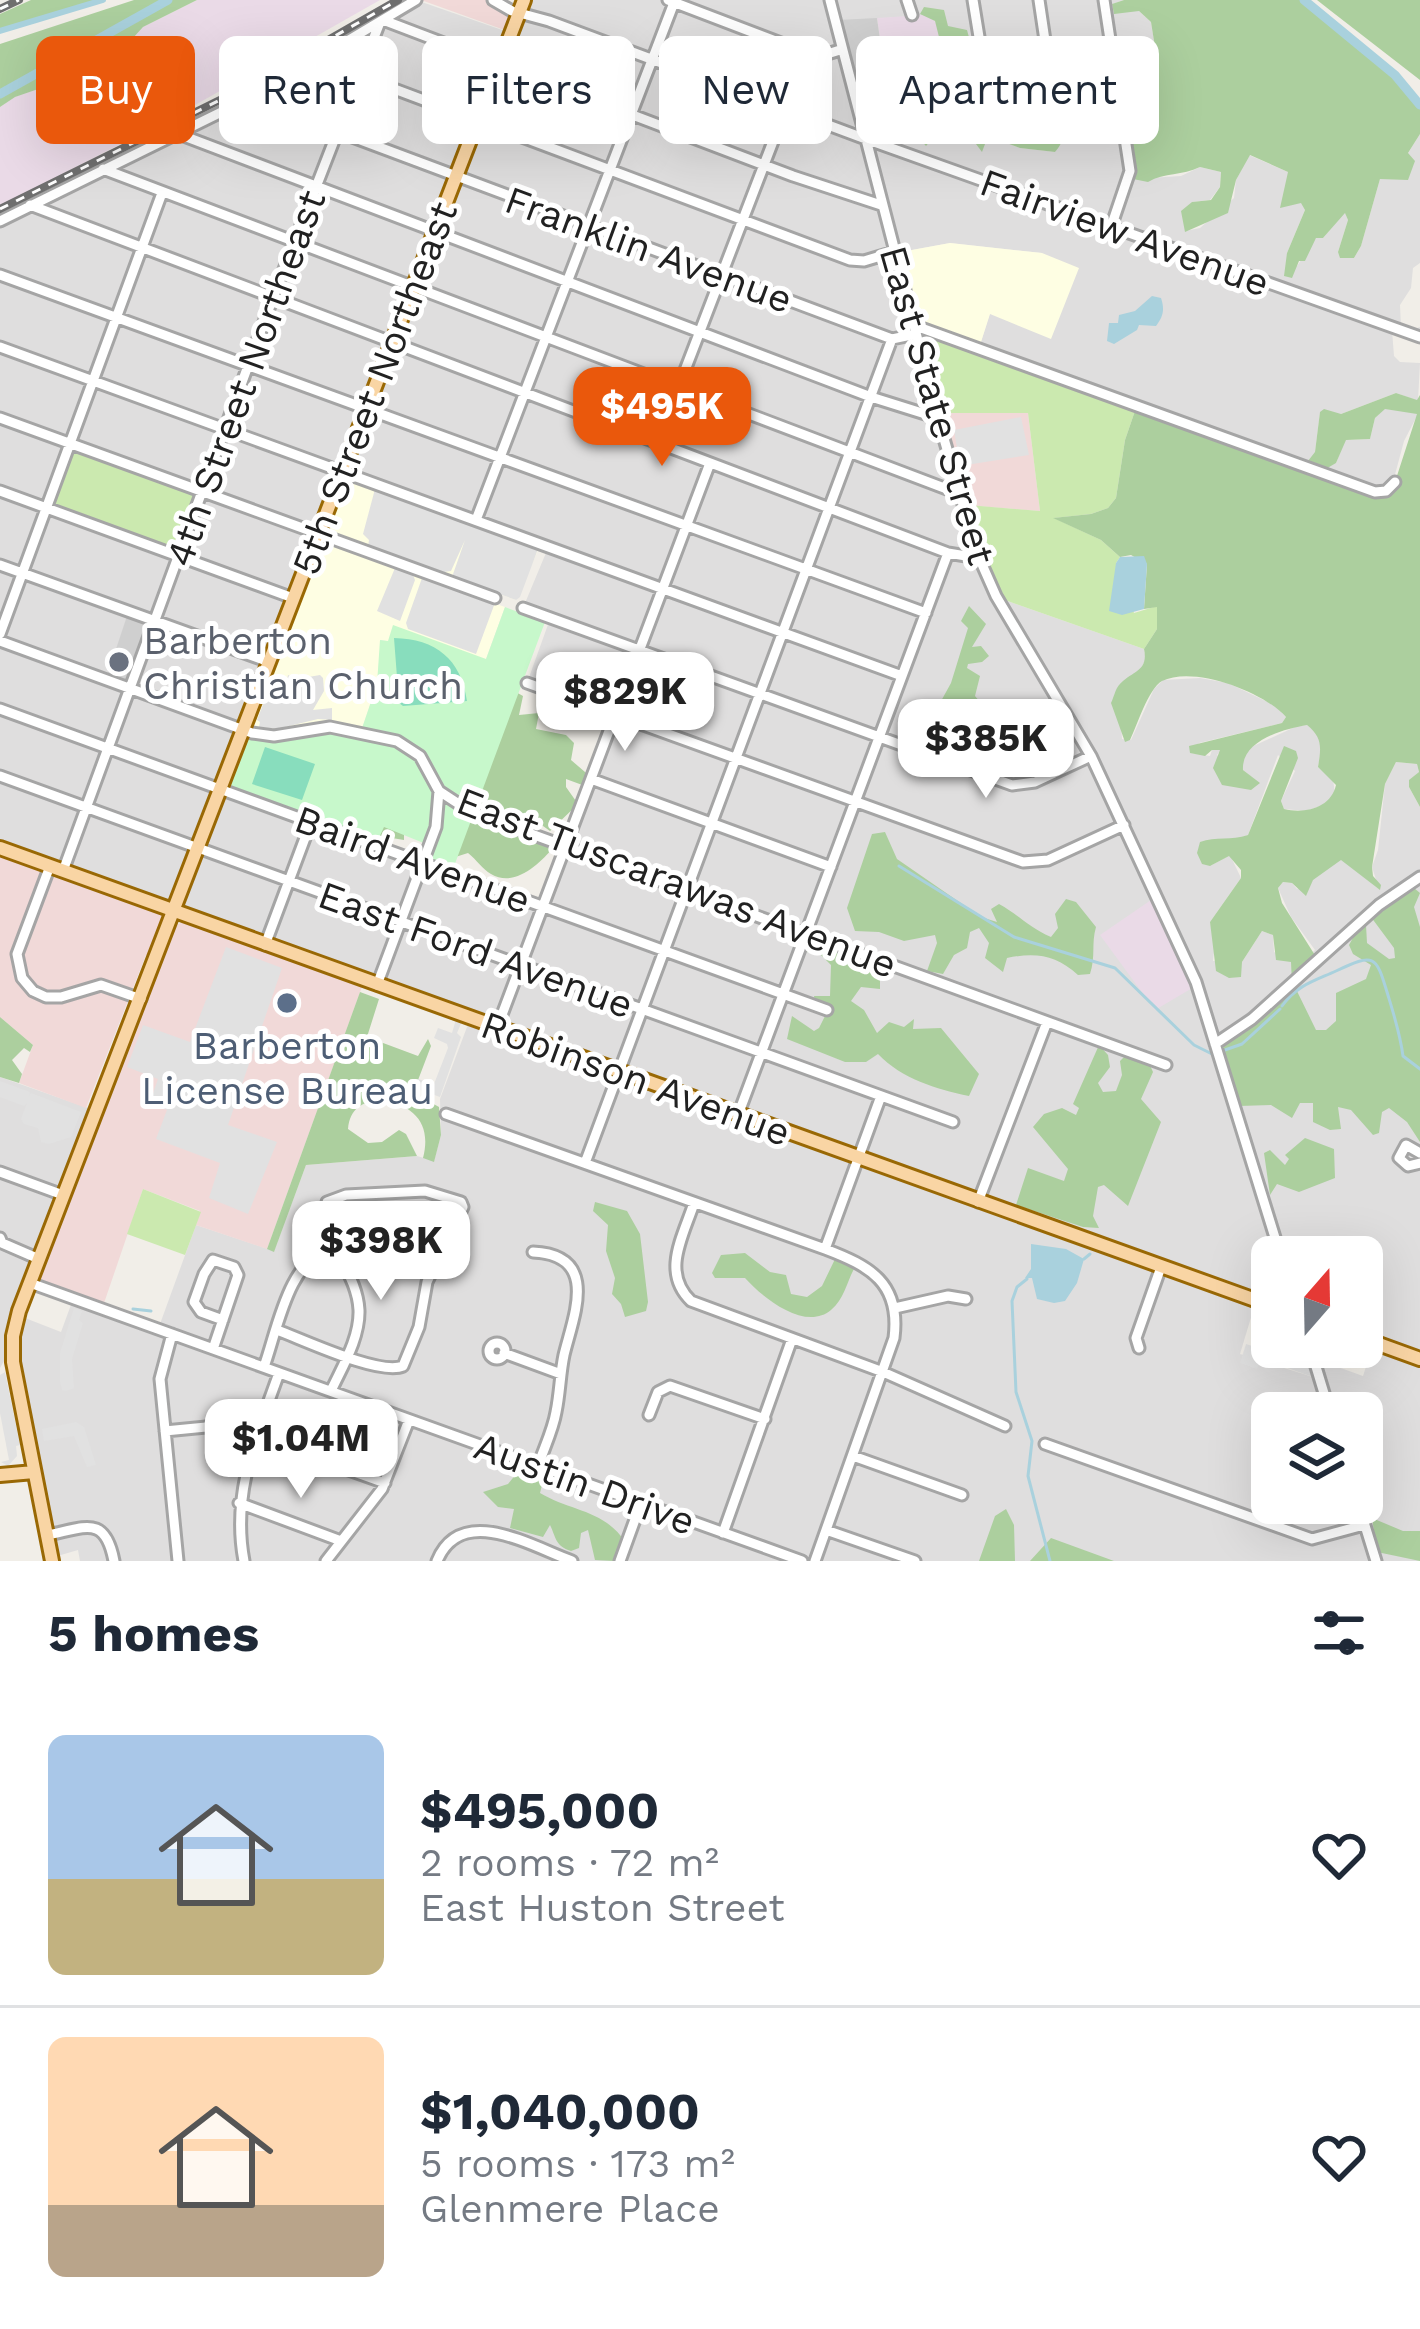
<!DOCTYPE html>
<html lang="en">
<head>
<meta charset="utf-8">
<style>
  :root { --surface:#fff; --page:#f2f2f3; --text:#1f2937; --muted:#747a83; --line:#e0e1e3; --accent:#ea580c }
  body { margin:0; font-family:"Work Sans",sans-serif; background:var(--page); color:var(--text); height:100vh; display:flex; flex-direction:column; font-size:45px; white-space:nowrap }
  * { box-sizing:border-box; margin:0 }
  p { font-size:39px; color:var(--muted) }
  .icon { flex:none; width:66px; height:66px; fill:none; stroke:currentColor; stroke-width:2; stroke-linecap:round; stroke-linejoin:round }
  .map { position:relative; height:1561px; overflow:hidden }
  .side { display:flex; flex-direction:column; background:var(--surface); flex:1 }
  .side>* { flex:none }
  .guide { position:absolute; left:36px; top:36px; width:1350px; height:108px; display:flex; gap:24px }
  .needle { width:78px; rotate:20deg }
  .fabs { position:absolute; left:1251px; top:1236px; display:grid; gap:24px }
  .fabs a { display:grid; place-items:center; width:132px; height:132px; border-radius:18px; background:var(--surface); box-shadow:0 12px 48px #0002; font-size:60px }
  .price { position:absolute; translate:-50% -102px; padding:0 27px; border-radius:24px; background:#fff; color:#222; font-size:39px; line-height:78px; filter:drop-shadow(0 3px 6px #0008) }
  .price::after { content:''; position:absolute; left:50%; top:72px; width:36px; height:27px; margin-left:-18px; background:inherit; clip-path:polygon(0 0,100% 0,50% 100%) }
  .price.current { background:var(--accent); color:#fff }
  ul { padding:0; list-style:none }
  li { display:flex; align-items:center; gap:36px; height:300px; padding:0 48px }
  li+li { border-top:3px solid var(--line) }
  li span { display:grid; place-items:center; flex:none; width:336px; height:240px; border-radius:18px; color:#555 }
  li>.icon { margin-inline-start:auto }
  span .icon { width:144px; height:144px; fill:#fffc; stroke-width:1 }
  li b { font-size:51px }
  h2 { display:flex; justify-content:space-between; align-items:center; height:144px; padding:0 48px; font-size:51px }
  .pill { padding:0 42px; border-radius:18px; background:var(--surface); box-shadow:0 12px 48px #0002; font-size:42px; line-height:108px }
  .pill.current { background:var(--accent); color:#fff }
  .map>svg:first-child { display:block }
  .residential { fill:#dfdede; fill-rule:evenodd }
  .commercial { fill:#f1d9d8 }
  .industrial { fill:#eadae7 }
  .education { fill:#fefee3 }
  .religious { fill:#cfcfcf }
  .grass { fill:#cbe9af }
  .forest { fill:#accf9e }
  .park { fill:#c7f8cb }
  .pitch { fill:#88ddbd }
  .parking { fill:#e1e1e1 }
  .water { fill:#a9d1dd }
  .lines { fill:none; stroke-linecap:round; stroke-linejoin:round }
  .stream { stroke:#a9d1dd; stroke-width:3 }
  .canal { stroke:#a9d1dd; stroke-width:6 }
  .river { stroke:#a9d1dd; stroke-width:9 }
  .minor-casing { stroke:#a5a5a5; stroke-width:15 }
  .major-casing { stroke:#996804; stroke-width:18 }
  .minor { stroke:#fff; stroke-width:9 }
  .major { stroke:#f9d5a4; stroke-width:12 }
  .rail-casing { stroke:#6f6f6f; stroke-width:8 }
  .rail { stroke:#fff; stroke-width:3; stroke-dasharray:9; stroke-linecap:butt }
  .worship-dot { fill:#6b7280; stroke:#fff; stroke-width:4.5 }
  .service-dot { fill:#5c6f8a; stroke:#fff; stroke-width:4.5 }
  .labels { text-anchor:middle; stroke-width:10; stroke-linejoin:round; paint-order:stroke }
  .street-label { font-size:39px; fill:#212121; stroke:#fff }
  .worship-label { font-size:39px; fill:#5b616d; stroke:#fff; text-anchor:start }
  .service-label { font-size:39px; fill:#4e5e75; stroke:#fff }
</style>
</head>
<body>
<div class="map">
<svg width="1420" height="1561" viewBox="0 0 1420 1561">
  <rect width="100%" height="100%" fill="#f1eee8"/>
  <path class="residential" d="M416,0L511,33L524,0H1124L1113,4L1139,11L1151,22L1154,41L1125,49L1152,112L1144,127L1130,131L1133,179L1181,176L1200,167L1221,172L1220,187L1210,200L1192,202L1185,231L1200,228L1234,198L1236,180L1249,155L1288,172L1305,210L1287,253L1297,266L1316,238H1323L1345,212L1348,220L1338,252L1354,258L1361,246L1380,179L1393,177L1420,134V263L1413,268L1411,288L1400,305L1401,327L1411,330L1420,327V335L869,138L853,83L859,82L875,105L885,109V127L903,132L911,129L930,144L937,132L962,123L1020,148L1055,152L1065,130L1066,109L1075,101L1090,105L1093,99L1086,74L1058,56L946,41L942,16L833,21L986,575L1073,723L1197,985L1281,1257H1272V1306L1256,1301L1240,1354L1313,1377L1325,1413H1272V1503H1352L1369,1561H80L78,1550L54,1557L19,1350L25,1318L61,1332L72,1302L417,1418L160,1324L196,1225L274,1251L306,1165L417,1156L434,1161L441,1135L440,1099L470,1019L0,848V221L260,93ZM343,472L548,548L523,608L550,619L527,683L614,716L543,906L220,789Z
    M873,146L1392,330L1394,356L1400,362L1420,363L1418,401L1396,393L1341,414L1320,413L1315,452L1336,463L1345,440L1370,439L1375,418L1385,408L1408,409L1418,414L1404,441L1393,482L1384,490H1375L980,345L990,313L1042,253L950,243L901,252Z
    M1002,599L1144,649L1146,659L1139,672L1119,685L1122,739L1131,740L1154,689L1163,680L1200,678L1228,683L1276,706L1286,717L1282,723L1199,743L1191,753L1210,756L1212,750H1221L1217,755L1259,783L1243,770L1242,760L1249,748L1297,726L1307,725L1319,734L1322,744L1318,767L1333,779L1335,794L1323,805L1306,811L1284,809L1281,801L1295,771L1278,755L1248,835L1231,842L1210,866L1230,855L1241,878L1210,922L1215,943L1213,961L1242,962L1262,931L1273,935L1274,952L1292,962L1294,970L1315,950L1291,917L1278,888L1283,882L1292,883L1297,889L1341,859L1379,889L1372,867L1378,850L1385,784L1396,762L1417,764L1419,772L1410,780L1409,787L1420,807V872L1385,896L1293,980L1216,1041L1202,990L1098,763Z
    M1420,882V1355L1362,1333V1257H1287L1218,1046L1363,922Z
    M0,1077L91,1109L61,1187L0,1168Z
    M0,1172L63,1195L19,1311L13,1359L4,1361L0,1368Z
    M1374,1342L1420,1359V1561H1376L1362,1503V1413H1330L1313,1358L1363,1376Z"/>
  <path class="commercial" d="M421,0H491L518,13L510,32Z
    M937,413H1028L1040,511L963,505Z
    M0,856L93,889L96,883L174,911L156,959L146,955L86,1108L19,1083L33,1045L0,1017Z
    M183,922L363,984L267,1249L196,1225L200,1211L143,1189L102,1309L30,1283L174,926Z"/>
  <path class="industrial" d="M197,0H380L181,113L0,206V107L14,97L47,86L91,59L124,48L143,27Z
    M924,15L935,21L942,35L946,66L935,71L881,46L877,18Z
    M1154,898L1194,987L1155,1010L1100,935Z"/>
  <path class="education" d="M950,243L1042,253L1079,268L1051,339L990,314L980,345L918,320L901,252Z
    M347,479L539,548L516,600L398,558L396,568L505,607L486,659L381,640L377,684L362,729L321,722L274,730L259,727L252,724Z"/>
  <path class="religious" d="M877,18L881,46L935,71L941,81L945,102L938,124L921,133L860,72L859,82L853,83L838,20Z
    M127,616L148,624L127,680L108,673Z"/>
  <path class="grass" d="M913,325L1137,405L1125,440L1116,498L1108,508L1091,514L1054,518L1101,540L1120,557L1116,563L1134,613L1157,606V629L1144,649L1002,599L983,562L968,505L1040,511L1028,413H941Z
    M72,449L195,495L175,549L52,504Z
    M143,1189L201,1212L185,1255L127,1234Z"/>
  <path class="forest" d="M31,0H98L0,31V14Z
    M134,0H197L143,27L124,48L91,59L47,86L15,97L0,107V44Z
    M1124,0H1304L1395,75L1420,105V134L1408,153L1415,161L1408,180L1380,179L1361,246L1354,258H1340L1338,252L1348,220L1345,213L1323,238H1316L1305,261H1299L1292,278L1284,276L1287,253L1305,210L1301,203L1280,208L1288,172L1250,155L1236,180L1228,213L1185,232L1181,211L1192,202L1211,200L1220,187L1221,172L1200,167C1182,176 1165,172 1148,182L1133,179L1129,130L1144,127L1152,112L1146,102L1125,91L1121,56L1125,49L1154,41L1151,22L1139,11L1114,14L1112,4Z
    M1317,0H1420V80L1331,11Z
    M924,7L944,10L948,26L967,30C972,51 981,57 1003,59L1008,47L1022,38L1058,56L1078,45L1091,63C1084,79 1095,90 1091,106L1075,101C1060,115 1070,137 1055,152L1020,148L988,136L982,152L976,144V131L962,123L938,132L926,146L911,129L903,132L885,127L887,112C874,102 859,91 860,72L877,69C897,84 910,95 909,122L920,132L938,124L945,102L935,71L946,65L935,21L920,14Z
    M1396,393L1417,400L1420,395V807L1409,787V780L1419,772L1417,764L1396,762L1385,784L1372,867L1373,876L1381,885L1380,890L1341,860L1313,880L1306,896L1292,883L1283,882L1278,888L1282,903L1318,960L1293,983L1316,1030H1326L1336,1021V993L1366,979L1371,965L1353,954L1349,945L1360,925H1366L1367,943L1389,959L1395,958L1394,948L1371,917L1414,888L1420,893L1414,907L1420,927V1142L1407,1122L1389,1108L1382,1112L1379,1133L1373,1135L1351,1110L1338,1107L1341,1129L1330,1130L1313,1122V1103H1300L1292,1118L1271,1105L1239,1106L1219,1042L1292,984L1291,962L1276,960L1273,935L1262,931L1242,962L1241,977L1229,978L1216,971L1210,922L1241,878V870L1229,856L1210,866L1202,864L1197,853L1200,842C1216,836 1231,841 1248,835L1284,746L1296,751L1298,758L1281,801L1284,809C1305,814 1331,808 1336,785L1318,767C1321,748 1323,738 1307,725C1283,729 1241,741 1243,770L1260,783L1251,790L1222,785L1213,768L1220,750H1212L1205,756L1190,753L1189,746L1282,723L1286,717C1264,692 1194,665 1162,681C1148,689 1137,726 1130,740L1125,742L1111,703C1114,697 1115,690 1119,685C1131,671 1149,672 1144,649L1157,629V607L1144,609L1147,564L1131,555L1120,557L1101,540L1053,518L1091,514L1108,508L1116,498L1125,440L1137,405L1378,492L1395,482L1417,414L1385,409L1375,418L1370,439L1346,440L1336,463L1324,470L1308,461L1315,452L1320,412L1324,409L1341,414Z
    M969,606L986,624L972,647L981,646L989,656L982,662L968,664L967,668L980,676L975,696L987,710L967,716L953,710L937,717L935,712L951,683L968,628L961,621Z
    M514,691L523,696L519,715L539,713L536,729L566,735L574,743L571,760L592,778L585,786L566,779V787L578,804L550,831C529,816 515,806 489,815L490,823L554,847C539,864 515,888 491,874C482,869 477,860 468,853L449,859L434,844L404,834V840L356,832Z
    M885,832L897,859L981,917L997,922L991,909L999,904C1019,915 1028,927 1051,937L1058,928L1055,914L1066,899L1076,902L1096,927C1091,944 1096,956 1090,974L1078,975C1056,955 1036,952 1007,958L1003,972L985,958L989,943L979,928L970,932L967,948L954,955L943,974L927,971L937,943L935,935L904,941L879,932L855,931L847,908L872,834Z
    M818,943L848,952L880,970V989L861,987L851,1001L864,1010L877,1033L889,1022L904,1027L914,1019L913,1029L941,1028L979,1074L969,1096C936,1089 902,1079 878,1054L866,1062H845L787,1039L792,1016L814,1031L819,1028L829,1008L815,1002L814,996H830L831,965L821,955L807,952L806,946Z
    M360,992L379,999L367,1037L418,1056L428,1039L431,1046L415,1088L421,1097L439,1107L441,1135L434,1162L423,1158C432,1123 414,1106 380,1098C362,1103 350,1108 348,1129L368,1143L382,1142L399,1130L406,1134L417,1156L306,1165L274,1252L267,1249Z
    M0,1017L33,1045L30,1052L24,1048L12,1060L22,1074L19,1083L0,1077Z
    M1099,1045L1108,1055L1110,1067L1098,1083L1103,1092L1116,1091L1122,1075L1120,1061L1127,1054L1149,1063L1153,1072L1141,1099L1161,1122L1128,1206L1104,1185L1098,1187L1093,1216L1099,1228L1083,1227L1016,1205L1028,1168L1064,1181L1068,1169L1033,1127L1044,1114L1062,1108L1076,1115L1079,1108L1073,1104Z
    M1305,1138L1334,1149L1335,1178L1299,1192L1277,1184L1270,1195L1264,1153L1270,1150L1285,1165L1289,1159L1285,1155Z
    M595,1202L627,1211L640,1234L648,1302L646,1311L625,1317L621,1304L612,1294L615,1278L606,1251L608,1225L593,1211Z
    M745,1253L770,1272L786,1275L791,1294L807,1297L822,1286L836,1257L855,1267C847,1281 845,1298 831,1310C805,1332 762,1297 745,1278H715L712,1273L721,1255Z
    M521,1468L564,1482L563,1489L542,1485L540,1493C570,1511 605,1510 625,1542L615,1561L595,1560L588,1530L581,1533L579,1548L571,1551C555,1546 556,1537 550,1525L543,1537L510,1528L514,1509L498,1507L483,1492L508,1484Z
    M1006,1509L1014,1525L1015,1561H979L995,1516Z
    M1372,1518L1403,1531H1420V1561L1377,1552Z
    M1051,1538L1114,1561H1030Z"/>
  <path class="park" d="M505,607L545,622L453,869L421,857L426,844L384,827L377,842L228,787L247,736L314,728L360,734L377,684L380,640L388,641L393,625L486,659Z"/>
  <path class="pitch" d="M394,638C436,639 461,659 467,701L403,706L399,703Z
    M265,747L315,764L302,800L252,784Z"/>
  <path class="parking" d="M1021,417L1029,455L960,466L954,430Z
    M375,489L538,549L520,597L516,600L452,577L465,540L451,571L444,572L368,546L369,540L363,534Z
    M395,568L413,575L415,580L400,621L377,611Z
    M422,578L496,600L476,654L408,629L406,623Z
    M288,675L297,679L320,675L323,678L324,691L313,710L332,708V720L318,719L277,729L259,727L260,722L257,720L264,702L270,698L282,702Z
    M226,947L282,968L228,1125L277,1142L248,1214L209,1198L220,1163L156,1139L167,1110L150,1102L158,1079L127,1067L143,1025L190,1042Z
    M457,1016L462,1021L457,1033L461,1037L440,1097L415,1088L418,1079L434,1084L448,1048L447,1044L434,1038L438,1028L452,1033Z
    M0,1081L30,1092L29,1096L31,1093L81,1112L71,1137L49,1144L41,1142L38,1128L24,1124L21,1119L27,1103L24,1106L0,1097Z
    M74,1308L82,1311L79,1320L83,1323L72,1359L74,1388L66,1391L62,1390L60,1381V1353Z
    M1246,1344L1274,1353L1287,1347H1304L1313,1377L1261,1359L1257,1369L1240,1363Z
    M5,1372L20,1445L16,1446L17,1456L8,1466L1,1462L9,1460L0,1413V1375Z
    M76,1422L84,1427L96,1465L87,1467L74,1436L44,1441L42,1429Z"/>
  <path class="water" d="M1152,296L1161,298C1165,310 1163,317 1156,326L1139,325L1137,330L1114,344L1107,341L1109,323H1118L1119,315L1135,311Z
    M1144,556L1147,564L1144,609L1122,615L1109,611L1116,563L1120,557Z
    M1031,1244L1066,1249L1084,1259L1077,1283L1065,1301L1054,1303L1037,1299L1032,1278H1025L1031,1269Z"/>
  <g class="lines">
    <path class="stream" d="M899,866L1014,937L1115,968L1194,1045L1212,1054
      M1282,1006C1297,985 1314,981 1336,971C1374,953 1376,955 1387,992C1394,1015 1400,1033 1403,1056L1420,1069
      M1222,1051L1242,1044L1280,1009
      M1084,1259L1090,1254
      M1027,1279L1017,1287L1012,1301L1016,1392L1032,1441L1028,1476L1050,1561
      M133,1309L151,1311"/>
    <path class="canal" d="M0,31L103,0"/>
    <path class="river" d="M1304,0L1395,75L1420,105
      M0,94L168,0"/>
    <defs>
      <path id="minor" d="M493,0L512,11L549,21L863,138L1420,337
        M668,0L807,53L824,55L840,50
        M830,0L938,418L977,553L996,596L1091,756L1196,982L1281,1257
        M907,0L912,15
        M973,0L980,43
        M1039,0L1050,74
        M1104,0L1130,171L1111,227
        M383,20L793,176L881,205
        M317,60L850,260L864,261L894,252
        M248,98L892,339L916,334
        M176,133L871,397L938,418
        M103,169L960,494
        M30,205L948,553L966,556L977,553
        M0,221L260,93L416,0
        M0,275L926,613
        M913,325L1375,492L1386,491L1395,482
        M0,347L902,676
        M0,418L495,598
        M657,443L807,53
        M0,491L293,598
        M476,520L675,0
        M0,565L269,662
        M523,608L1012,785L1035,782L1091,756
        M0,634L162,193
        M0,641L252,733L274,736L330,727L397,741L420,756L439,791L471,812L1166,1065
        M527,683L1023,862L1048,860L1124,825
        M0,709L827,1010
        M0,776L953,1122
        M591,779L831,867
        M50,866L17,954L22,978L33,991L46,997H61L101,985L141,999
        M63,871L271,303L380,22
        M265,945L311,822
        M377,985L436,827L439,791
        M497,1028L710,463
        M1215,1044L1252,1019L1379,905L1420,877
        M446,1114L825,1249C870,1266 901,1283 894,1338L815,1561
        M738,1115L948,553
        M1420,1153L1406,1145L1399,1158L1408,1166L1420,1163
        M585,1163L892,339
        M0,1172L63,1195
        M978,1202L1047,1022
        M694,1203C683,1237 661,1272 691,1301L883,1372L1005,1426
        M0,1238L2,1243L39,1259
        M825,1249L881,1096
        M533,1252C601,1255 573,1317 564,1355C560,1374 560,1393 556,1412C553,1430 544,1448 538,1466
        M30,1283L802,1561
        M895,1308L948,1296L966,1299
        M277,1330C304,1340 380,1376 403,1366L419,1327L427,1282L463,1207L461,1202L425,1191L346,1195L327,1202C321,1244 357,1270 359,1310C360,1338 342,1367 331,1391
        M172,1334L160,1379L178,1561
        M489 1351a8 8 0 1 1 16 0a8 8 0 1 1-16 0Z
        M1310,1347L1330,1413
        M1139,1348L1136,1338L1161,1267
        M213,1349L238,1275L234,1267L213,1260L204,1274L194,1302L201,1312L223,1320
        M504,1353L561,1374
        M264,1367C279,1324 287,1265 332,1244
        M649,1415L658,1392L670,1386L765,1419
        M165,1431L206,1427L219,1430
        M256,1437L385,1483
        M1045,1444L1312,1539L1364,1525
        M853,1456L962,1495
        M239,1503L341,1541
        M1358,1503L1376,1561
        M826,1530L915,1561
        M723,1533L792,1339
        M47,1535C85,1528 105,1514 114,1561
        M244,1561C231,1493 257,1435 279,1373
        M326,1561L382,1489L409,1420
        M437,1561C461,1503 531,1546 572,1561
        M620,1561L641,1503"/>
      <path id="major" d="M0,848L1272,1306
        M1362,1338L1420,1359
        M0,1475L34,1472
        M52,1561L13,1362V1336L19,1311L524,0"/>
    </defs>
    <use href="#minor" class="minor-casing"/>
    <use href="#major" class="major-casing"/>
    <use href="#minor" class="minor"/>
    <use href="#major" class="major"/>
    <defs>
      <path id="rail" d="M0,9L19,0
        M0,209L244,88L398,0"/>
    </defs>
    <use href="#rail" class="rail-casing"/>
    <use href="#rail" class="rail"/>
  </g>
  <circle class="worship-dot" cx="119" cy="662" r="12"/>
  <circle class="service-dot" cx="287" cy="1003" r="12"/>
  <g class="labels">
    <g class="street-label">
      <text transform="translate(1125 232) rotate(20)" y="14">Fairview Avenue</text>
      <text transform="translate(649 249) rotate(20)" y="14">Franklin Avenue</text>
      <text transform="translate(245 378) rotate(-70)" y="14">4th Street Northeast</text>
      <text transform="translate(374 388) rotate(-69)" y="14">5th Street Northeast</text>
      <text transform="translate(938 405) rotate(74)" y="14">East State Street</text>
      <text transform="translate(413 859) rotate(20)" y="14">Baird Avenue</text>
      <text transform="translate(677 882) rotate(21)" y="14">East Tuscarawas Avenue</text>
      <text transform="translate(476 949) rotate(20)" y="14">East Ford Avenue</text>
      <text transform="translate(636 1078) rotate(20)" y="14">Robinson Avenue</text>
      <text transform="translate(585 1483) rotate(20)" y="14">Austin Drive</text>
    </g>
    <g class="worship-label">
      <text x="143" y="654">Barberton<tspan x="143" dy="45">Christian Church</tspan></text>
    </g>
    <g class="service-label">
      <text x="287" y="1059">Barberton<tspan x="287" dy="45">License Bureau</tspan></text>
    </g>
  </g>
</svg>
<div class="fabs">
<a><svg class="needle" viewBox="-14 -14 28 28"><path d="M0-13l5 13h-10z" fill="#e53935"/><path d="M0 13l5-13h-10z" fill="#747a83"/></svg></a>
<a><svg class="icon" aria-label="layers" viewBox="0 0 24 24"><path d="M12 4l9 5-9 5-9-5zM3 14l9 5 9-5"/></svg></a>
</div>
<b class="price current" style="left:662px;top:469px">$495K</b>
<b class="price" style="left:625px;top:754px">$829K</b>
<b class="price" style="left:986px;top:801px">$385K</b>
<b class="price" style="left:381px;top:1303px">$398K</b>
<b class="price" style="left:301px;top:1501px">$1.04M</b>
<div class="guide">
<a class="pill current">Buy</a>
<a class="pill">Rent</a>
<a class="pill">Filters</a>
<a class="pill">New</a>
<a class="pill">Apartment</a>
</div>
</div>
<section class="side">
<h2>5 homes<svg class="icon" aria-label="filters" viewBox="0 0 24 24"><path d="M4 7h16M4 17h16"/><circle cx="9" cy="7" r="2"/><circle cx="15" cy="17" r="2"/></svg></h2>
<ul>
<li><span style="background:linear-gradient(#a9c7e8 60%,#c2b280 0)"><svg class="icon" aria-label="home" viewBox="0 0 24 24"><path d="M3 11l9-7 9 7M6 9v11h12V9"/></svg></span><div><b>$495,000</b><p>2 rooms · 72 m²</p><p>East Huston Street</p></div><svg class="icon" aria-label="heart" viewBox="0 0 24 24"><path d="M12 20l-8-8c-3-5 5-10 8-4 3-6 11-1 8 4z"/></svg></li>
<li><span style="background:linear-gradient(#ffd9b3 70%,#b9a48a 0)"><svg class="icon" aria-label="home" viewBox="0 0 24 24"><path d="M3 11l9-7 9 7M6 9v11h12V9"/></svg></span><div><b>$1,040,000</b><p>5 rooms · 173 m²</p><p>Glenmere Place</p></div><svg class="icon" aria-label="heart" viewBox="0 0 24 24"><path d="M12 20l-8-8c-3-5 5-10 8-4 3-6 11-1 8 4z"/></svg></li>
</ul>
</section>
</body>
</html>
